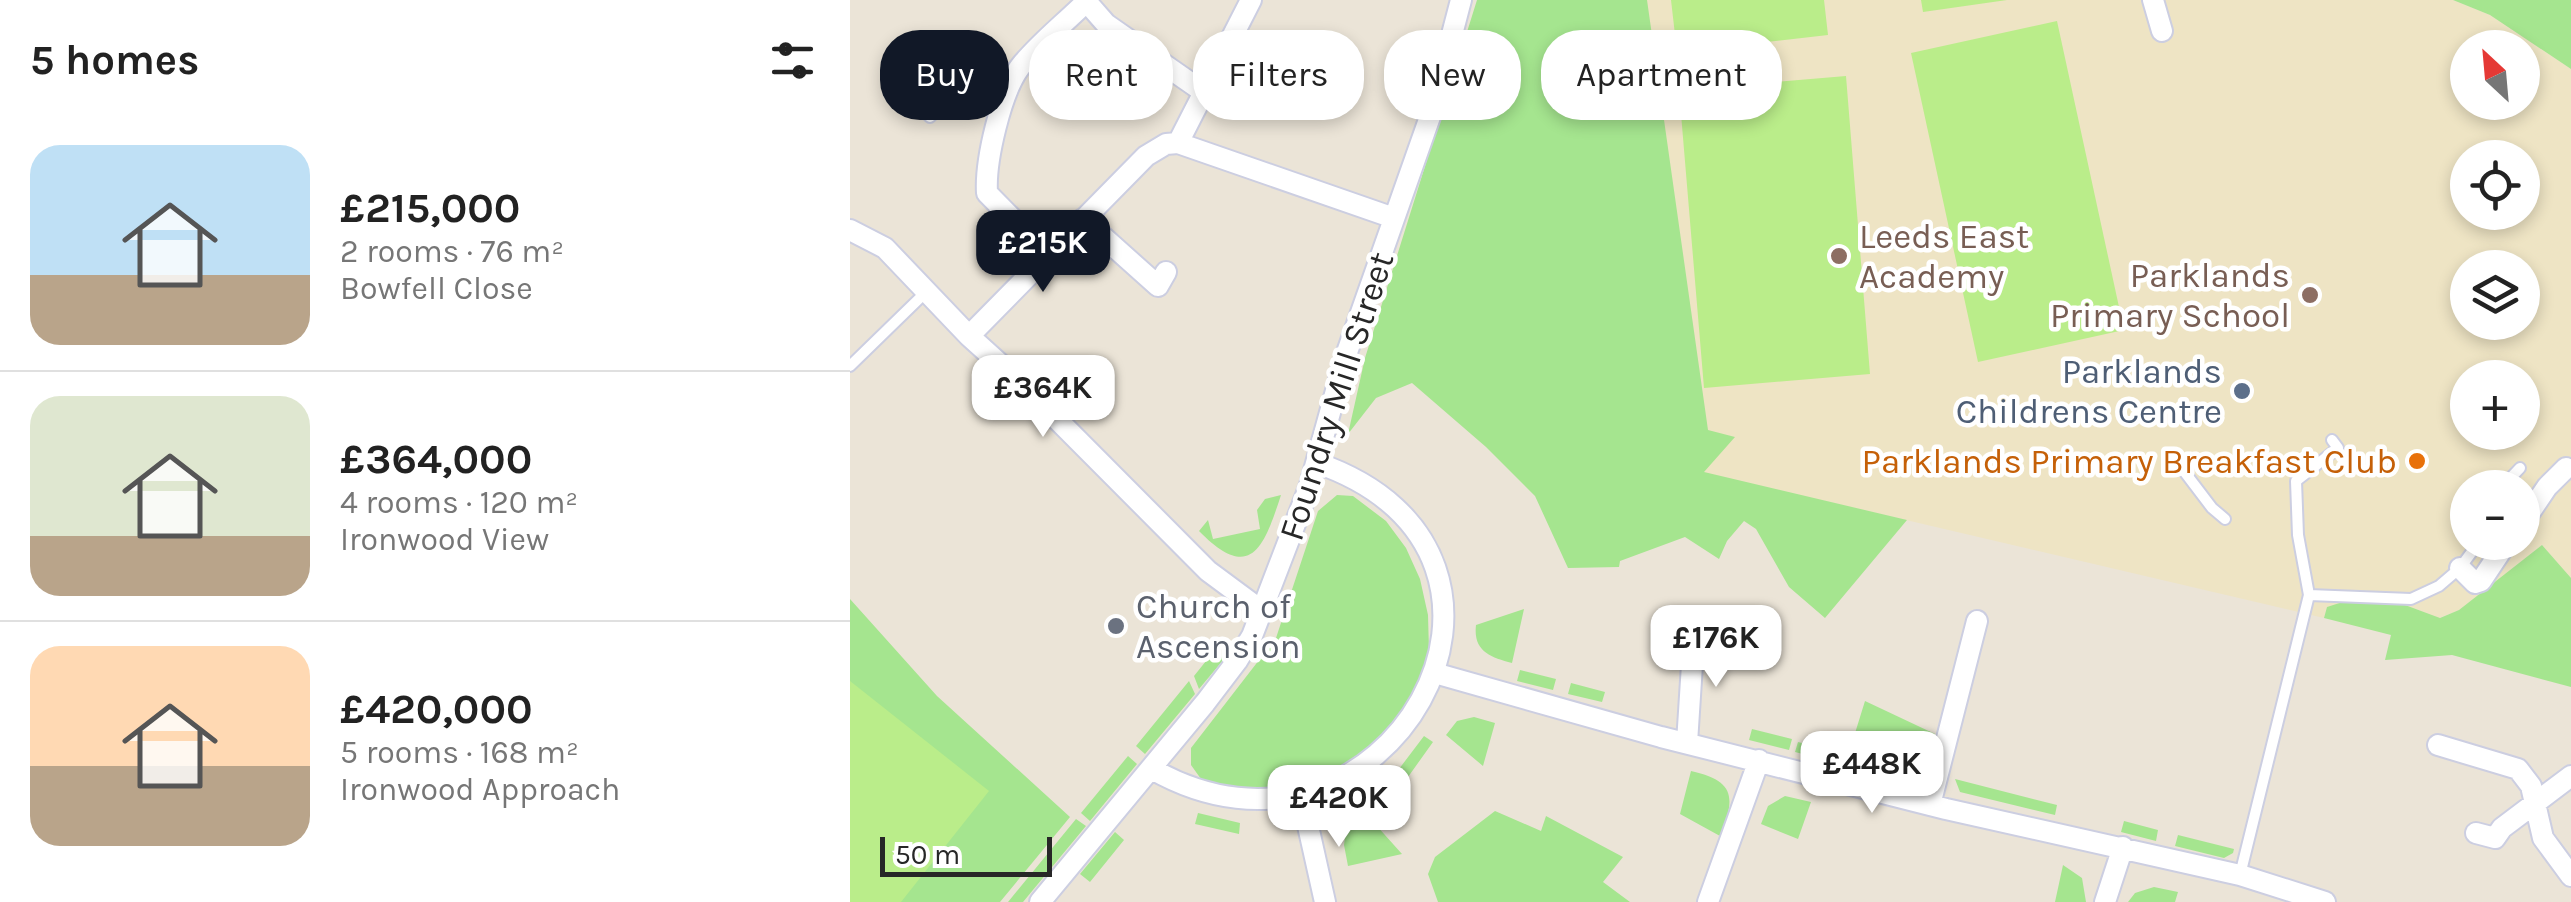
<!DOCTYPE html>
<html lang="en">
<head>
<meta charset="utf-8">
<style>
  :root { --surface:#fff; --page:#f6f6f6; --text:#222; --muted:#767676; --line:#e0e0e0; --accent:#111827 }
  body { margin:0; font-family:Karla,sans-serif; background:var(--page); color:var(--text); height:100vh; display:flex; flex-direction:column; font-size:38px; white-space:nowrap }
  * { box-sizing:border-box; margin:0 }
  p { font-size:32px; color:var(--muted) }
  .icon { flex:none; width:55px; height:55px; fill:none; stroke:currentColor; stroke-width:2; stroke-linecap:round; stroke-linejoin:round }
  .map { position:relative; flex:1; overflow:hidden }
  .sheet { display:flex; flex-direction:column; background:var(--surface); width:850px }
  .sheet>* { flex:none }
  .hud { position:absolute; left:30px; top:30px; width:950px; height:90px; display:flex; gap:20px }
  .needle { width:65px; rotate:334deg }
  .fabs { position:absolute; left:1600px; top:30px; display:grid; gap:20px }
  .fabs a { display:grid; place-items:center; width:90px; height:90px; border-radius:50%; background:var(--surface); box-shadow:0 5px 15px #0003; font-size:50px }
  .scale { position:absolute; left:30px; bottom:25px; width:172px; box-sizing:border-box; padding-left:10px; border:5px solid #272727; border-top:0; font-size:28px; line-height:35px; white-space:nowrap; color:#272727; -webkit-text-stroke:8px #fff; paint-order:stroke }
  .price { position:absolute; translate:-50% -85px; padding:0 22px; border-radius:20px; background:#fff; color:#222; font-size:32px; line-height:65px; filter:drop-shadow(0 2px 5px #0008) }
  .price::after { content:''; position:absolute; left:50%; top:60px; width:30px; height:22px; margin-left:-15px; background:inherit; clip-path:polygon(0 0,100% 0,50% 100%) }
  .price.selected { background:var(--accent); color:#fff }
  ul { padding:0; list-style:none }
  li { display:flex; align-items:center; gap:30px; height:250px; padding:0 30px }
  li+li { border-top:2px solid var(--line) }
  li span { display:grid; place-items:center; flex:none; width:280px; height:200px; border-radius:30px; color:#555 }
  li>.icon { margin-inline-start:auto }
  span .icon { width:120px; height:120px; fill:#fffc; stroke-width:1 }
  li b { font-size:42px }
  h2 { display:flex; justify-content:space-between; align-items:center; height:120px; padding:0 30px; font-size:42px }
  .tag { padding:0 35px; border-radius:40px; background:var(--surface); box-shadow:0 5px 15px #0003; font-size:35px; line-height:90px }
  .tag.selected { background:var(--accent); color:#fff }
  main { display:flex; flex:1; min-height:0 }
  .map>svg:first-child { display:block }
  .education { fill:#eee4c4; fill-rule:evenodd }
  .green { fill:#a5e58f }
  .pitch { fill:#baed8a }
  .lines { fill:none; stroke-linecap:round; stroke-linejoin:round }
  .lane-casing { stroke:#cccee1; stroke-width:14 }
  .street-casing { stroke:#cccee1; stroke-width:24 }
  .lane { stroke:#fff; stroke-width:10 }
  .street { stroke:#fff; stroke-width:20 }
  .education-dot { fill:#8d6e63; stroke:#fff; stroke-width:4 }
  .service-dot { fill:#5c6f8a; stroke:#fff; stroke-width:4 }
  .food-dot { fill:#e8710a; stroke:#fff; stroke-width:4 }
  .worship-dot { fill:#6b7280; stroke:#fff; stroke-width:4 }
  .labels { text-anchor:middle; stroke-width:9; stroke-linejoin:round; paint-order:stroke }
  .education-label { font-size:35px; fill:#785e54; stroke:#fff; text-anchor:start }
  .service-label { font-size:35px; fill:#4e5e75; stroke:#fff; text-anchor:end }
  .street-label { font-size:35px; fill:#272727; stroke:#fff }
  .food-label { font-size:35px; fill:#c56008; stroke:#fff; text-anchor:end }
  .worship-label { font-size:35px; fill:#5b616d; stroke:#fff; text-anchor:start }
</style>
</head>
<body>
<main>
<section class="sheet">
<h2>5 homes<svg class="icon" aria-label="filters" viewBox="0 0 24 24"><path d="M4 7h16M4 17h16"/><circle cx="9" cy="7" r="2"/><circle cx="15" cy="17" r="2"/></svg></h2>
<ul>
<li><span style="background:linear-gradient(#bfe0f5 65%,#b9a48a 0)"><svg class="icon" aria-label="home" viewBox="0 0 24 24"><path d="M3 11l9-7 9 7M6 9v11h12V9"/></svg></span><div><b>£215,000</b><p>2 rooms · 76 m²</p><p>Bowfell Close</p></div></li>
<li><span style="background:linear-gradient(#dfe7d0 70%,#b9a48a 0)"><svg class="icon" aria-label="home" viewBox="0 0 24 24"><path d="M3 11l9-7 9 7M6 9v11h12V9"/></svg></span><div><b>£364,000</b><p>4 rooms · 120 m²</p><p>Ironwood View</p></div></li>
<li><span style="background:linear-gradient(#ffd9b3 60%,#b9a48a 0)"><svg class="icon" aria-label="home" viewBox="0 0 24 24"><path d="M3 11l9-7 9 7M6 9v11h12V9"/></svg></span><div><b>£420,000</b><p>5 rooms · 168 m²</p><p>Ironwood Approach</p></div></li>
</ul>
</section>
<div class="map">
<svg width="1721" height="902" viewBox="0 0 1721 902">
  <rect width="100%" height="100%" fill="#ebe4d7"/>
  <path class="education" d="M712,0H1603L1640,15L1721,69V578L1692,545L1609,610L1589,618L1566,609L1477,607L1474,618L753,449ZM1618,48H1672V102H1618ZM1618,158H1672V212H1618ZM1618,268H1672V322H1618ZM1618,378H1672V432H1618ZM1618,488H1672V542H1618Z"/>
  <path class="green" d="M627,0H797L858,430L885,437L854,472L1057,520L975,618L939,587L906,529L894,521L877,541L869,559L835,537L770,561L769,567L718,568L685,496L636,447L562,383L526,398L498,434L515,358Z
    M1603,0H1721V69L1640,15Z
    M431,495C414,547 401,584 349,531L358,520L363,539L410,529L407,510L415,499Z
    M487,495L503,496L536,521L556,548L570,579L578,615L579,651L555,719L488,778L399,794L351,779L341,765V748L426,638L468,511Z
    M1692,545L1721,578V687L1602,655L1535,660L1541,635L1474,618L1477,607L1499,600L1555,605L1590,618L1609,610Z
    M0,599L87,696L220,817L150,902H0Z
    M674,609L662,663C640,657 623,651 626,625Z
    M364,651L374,659L349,689L344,676Z
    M670,670L706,679L703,690L667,681Z
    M339,681L345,694L295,754L286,746Z
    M721,683L755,692L752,702L718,694Z
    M1015,701L1085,734L1079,758L1067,764L1001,746Z
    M624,717L645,723L633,766L596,735L607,721Z
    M902,729L942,739L939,750L899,740Z
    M574,736L583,742L558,777L549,769Z
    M948,742L990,753L988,763L945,752Z
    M278,756L287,764L240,821L231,813Z
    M1033,762L1075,773L1064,781L1031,773Z
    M841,771C885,781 886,797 870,836L830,814Z
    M545,774L553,781L517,808L512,799Z
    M1105,779L1207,805L1205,815L1110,792Z
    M935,796L961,802L948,839L911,824L918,806Z
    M645,811L691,831L696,816L773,857L753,882L780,902H588L578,874L585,857Z
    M348,813L390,823L389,834L345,824Z
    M517,815L552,854L498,866L494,845L496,830Z
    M226,819L236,826L173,902H158Z
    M1274,821L1308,830L1306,841L1271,832Z
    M265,832L274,840L240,882L230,874Z
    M1328,835L1384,849L1383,853L1374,858L1325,846Z
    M1213,865L1232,878L1236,902H1205Z
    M1304,887L1328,892L1325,902H1278L1285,893Z"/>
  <path class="pitch" d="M821,0H974L978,35L827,52Z
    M1071,0H1157L1073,12Z
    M1207,21L1274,330L1128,362L1061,53Z
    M996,76L1020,374L854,388L829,90Z
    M0,681L139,791L51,902H0Z"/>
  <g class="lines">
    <defs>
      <path id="lane" d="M54,91L80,117L120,78L153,109
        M0,366L76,292
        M1327,462L1362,508L1375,519
        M1651,488L1670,468
        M1459,595L1561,599L1589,586L1610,568L1629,542
        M1390,875L1459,595L1448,535L1446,481L1488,448L1482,440"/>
      <path id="street" d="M235,0L256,24L355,93
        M401,0L328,143L544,218
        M1303,0L1312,31
        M233,219L308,286L316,272
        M0,230L35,248L119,336L169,381L358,571L412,611
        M198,255L137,193C135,161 151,92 170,67C189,43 215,23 237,1
        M119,336L296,156L316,144L328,143
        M1672,524L1697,487L1716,468
        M1610,568L1625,583L1631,581L1657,542
        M588,674L811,737L1096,809L1390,875L1475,902
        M837,743L844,633
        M1588,745L1668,769L1681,786L1693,838L1721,876
        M302,769C535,902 731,554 467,463
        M1080,805L1127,621
        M454,808L475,902
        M1626,833L1645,838L1652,828L1721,776
        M190,902L355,703L387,661L402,636L460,485L495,358L582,111L611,0
        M858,902L909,760
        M1255,902L1273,847"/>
    </defs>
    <use href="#lane" class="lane-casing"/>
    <use href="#street" class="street-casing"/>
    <use href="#lane" class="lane"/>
    <use href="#street" class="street"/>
  </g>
  <g class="education-dot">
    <circle cx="989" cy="256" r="10"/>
    <circle cx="1460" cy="295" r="10"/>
  </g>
  <circle class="service-dot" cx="1392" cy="391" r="10"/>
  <circle class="food-dot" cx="1567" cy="461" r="10"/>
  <circle class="worship-dot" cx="266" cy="626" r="10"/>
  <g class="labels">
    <g class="education-label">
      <text x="1009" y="248">Leeds East<tspan x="1009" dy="40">Academy</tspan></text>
      <text x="1440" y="287" text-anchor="end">Parklands<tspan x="1440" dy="40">Primary School</tspan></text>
    </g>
    <g class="service-label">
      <text x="1372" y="383">Parklands<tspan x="1372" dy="40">Childrens Centre</tspan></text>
    </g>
    <g class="street-label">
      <text transform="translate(486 396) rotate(-72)" y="12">Foundry Mill Street</text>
    </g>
    <g class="food-label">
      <text x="1547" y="473">Parklands Primary Breakfast Club</text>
    </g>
    <g class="worship-label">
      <text x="286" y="618">Church of<tspan x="286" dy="40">Ascension</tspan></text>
    </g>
  </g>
</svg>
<div class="fabs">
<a><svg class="needle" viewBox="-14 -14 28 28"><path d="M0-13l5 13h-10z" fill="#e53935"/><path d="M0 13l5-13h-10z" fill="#767676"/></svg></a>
<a><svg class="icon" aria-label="locate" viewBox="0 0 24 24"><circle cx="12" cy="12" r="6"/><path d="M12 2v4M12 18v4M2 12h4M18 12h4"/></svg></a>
<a><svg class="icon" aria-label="layers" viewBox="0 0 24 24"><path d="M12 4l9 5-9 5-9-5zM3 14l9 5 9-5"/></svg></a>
<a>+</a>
<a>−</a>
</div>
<div class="scale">50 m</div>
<b class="price selected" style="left:193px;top:295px">£215K</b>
<b class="price" style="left:193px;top:440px">£364K</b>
<b class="price" style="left:866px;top:690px">£176K</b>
<b class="price" style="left:1022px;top:816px">£448K</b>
<b class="price" style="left:489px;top:850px">£420K</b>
<div class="hud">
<a class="tag selected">Buy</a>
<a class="tag">Rent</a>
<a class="tag">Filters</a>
<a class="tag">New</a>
<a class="tag">Apartment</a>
</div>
</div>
</main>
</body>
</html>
